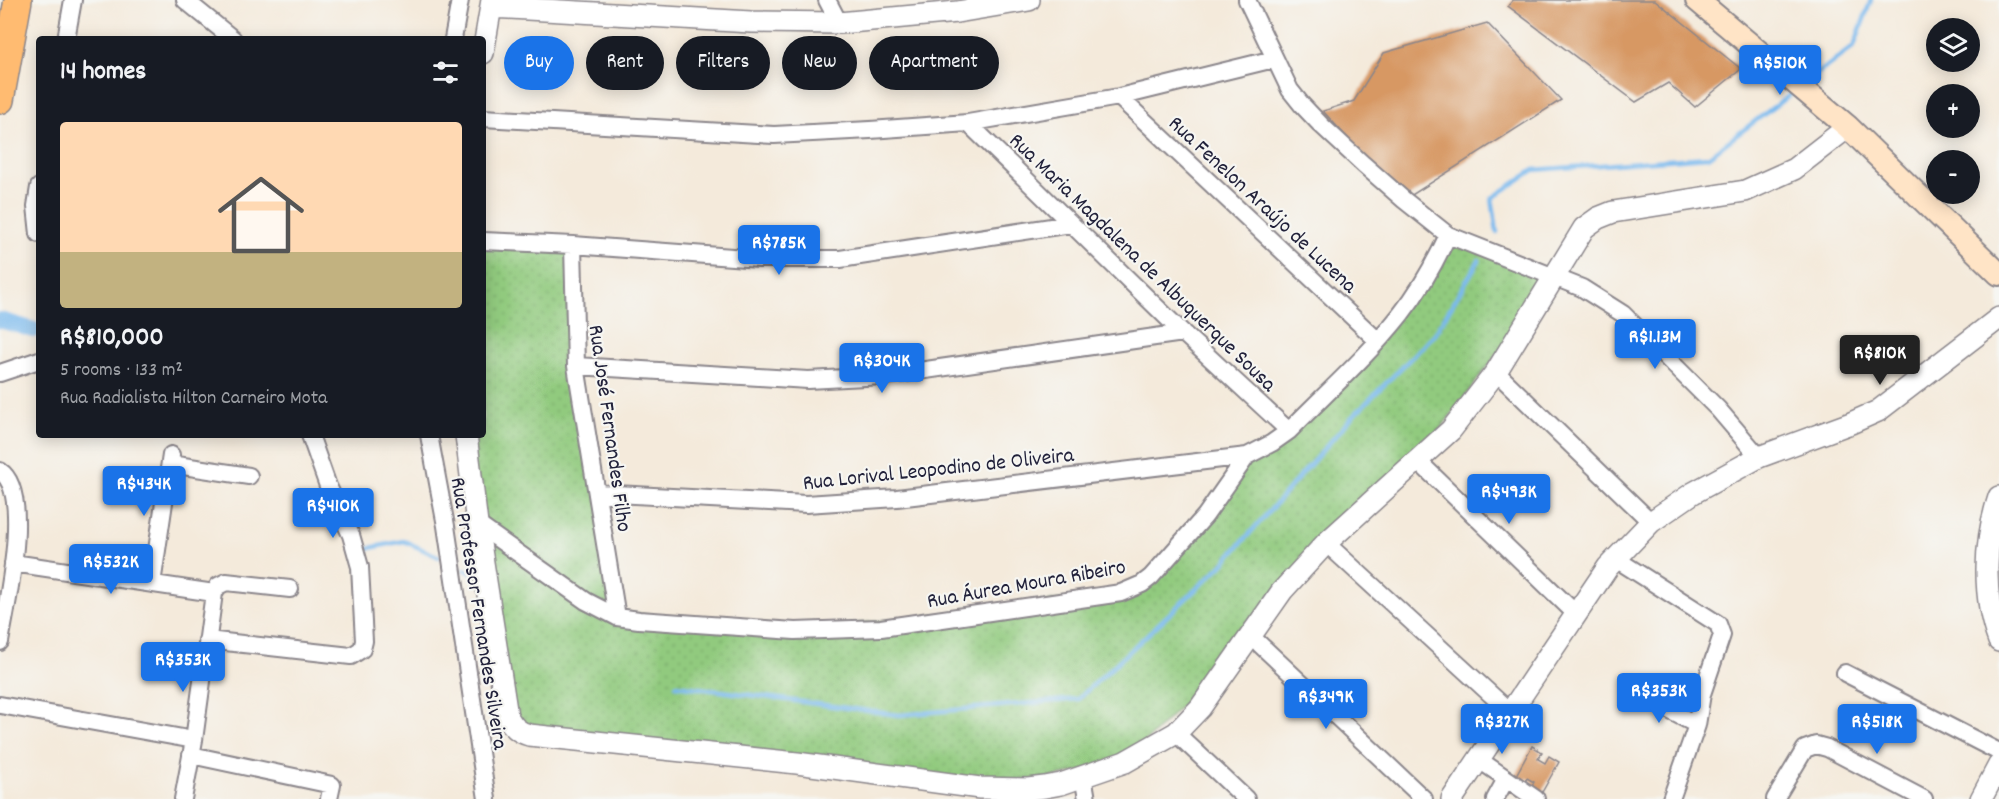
<!DOCTYPE html>
<html lang="en">
<head>
<meta charset="utf-8">
<style>
  :root { --surface:#171b24; --page:#20242c; --text:#f1f3f6; --muted:#9ea1a6; --line:#363941; --accent:#1a73e8 }
  body { margin:0; font-family:Dekko,sans-serif; background:var(--page); color:var(--text); height:100vh; display:flex; flex-direction:column; font-size:22px; white-space:nowrap }
  * { box-sizing:border-box; margin:0 }
  p { font-size:20px; color:var(--muted) }
  .icon { flex:none; width:33px; height:33px; fill:none; stroke:currentColor; stroke-width:2; stroke-linecap:round; stroke-linejoin:round }
  .map { position:relative; flex:1; overflow:hidden }
  .sheet { position:absolute; left:36px; top:36px; width:450px; height:402px; display:flex; flex-direction:column; background:var(--surface); border-radius:6px; box-shadow:0 3px 15px #0003 }
  .sheet>* { flex:none }
  .guide { position:absolute; left:504px; top:36px; width:570px; height:54px; display:flex; gap:12px }
  .controls { position:absolute; left:1926px; top:18px; display:grid; gap:12px }
  .controls a { display:grid; place-items:center; width:54px; height:54px; border-radius:50%; background:var(--surface); box-shadow:0 3px 15px #0003; font-size:30px }
  .price { position:absolute; translate:-50% -51px; padding:0 14px; border-radius:6px; background:var(--accent); color:#fff; font-size:20px; line-height:39px; filter:drop-shadow(0 2px 3px #0008) }
  .price::after { content:''; position:absolute; left:50%; top:36px; width:18px; height:14px; margin-left:-9px; background:inherit; clip-path:polygon(0 0,100% 0,50% 100%) }
  .price.current { background:#222; color:#fff }
  ul { padding:0; list-style:none }
  li { display:grid; align-content:center; gap:12px; height:318px; padding:0 24px }
  li+li { border-top:2px solid var(--line) }
  li span { display:grid; place-items:center; height:186px; border-radius:6px; color:#555 }
  li>.icon { margin-inline-start:auto }
  span .icon { width:108px; height:108px; fill:#fffc; stroke-width:1 }
  li b { font-size:26px }
  h2 { display:flex; justify-content:space-between; align-items:center; height:72px; padding:0 24px; font-size:26px }
  .chip { padding:0 21px; border-radius:27px; background:var(--surface); box-shadow:0 3px 15px #0003; font-size:21px; line-height:54px }
  .chip.current { background:var(--accent); color:#fff }
  .map>svg:first-child { display:block }
  .grass { fill:url(#grass-dots); stroke:#5a765c; stroke-width:1.5 }
  .lines { fill:none; stroke-linecap:round; stroke-linejoin:round }
  .stream { stroke:#79b9ee; stroke-width:4.5 }
  .canal { stroke:#79b9ee; stroke-width:16 }
  .building { fill:#d79863 }
  .minor-casing { stroke:#8b868b; stroke-width:20 }
  .tertiary-casing { stroke:#8b868b; stroke-width:24 }
  .secondary-casing { stroke:#8b868b; stroke-width:26 }
  .trunk-casing { stroke:#8b868b; stroke-width:30 }
  .minor { stroke:#fff; stroke-width:16 }
  .tertiary { stroke:#fff; stroke-width:21 }
  .secondary { stroke:#ffe4c6; stroke-width:22 }
  .trunk { stroke:#ffbb71; stroke-width:27 }
  .labels { text-anchor:middle; stroke-width:4.5; stroke-linejoin:round; paint-order:stroke }
  .street-label { font-size:22px; fill:#22223b; stroke:#f6f6f2 }
</style>
</head>
<body>
<div class="map">
<svg width="1999" height="799" viewBox="0 0 1999 799">
  <defs>
    <pattern id="grass-dots" width="8" height="8" patternUnits="userSpaceOnUse" patternTransform="scale(1.5)"><rect width="8" height="8" fill="#91ca7e"/><path d="M2 2h.1M6 6h.1" fill="none" stroke="#7dad6e" stroke-width="1.8" stroke-linecap="round"/></pattern>
  </defs>
  <rect width="100%" height="100%" fill="#f6f6f2"/>
  <filter id="ink" filterUnits="userSpaceOnUse"><feTurbulence type="fractalNoise" baseFrequency=".0167" numOctaves="2"/><feDisplacementMap in="SourceGraphic" scale="12" xChannelSelector="R" yChannelSelector="G"/><feConvolveMatrix kernelMatrix="1 2 1 2 8 2 1 2 1" color-interpolation-filters="sRGB"/></filter>
  <filter id="wash" filterUnits="userSpaceOnUse"><feTurbulence type="fractalNoise" baseFrequency=".008" numOctaves="4" result="noise"/><feDisplacementMap in="SourceGraphic" scale="24" xChannelSelector="R" yChannelSelector="G"/><feGaussianBlur stdDeviation="1.35" result="paint"/><feColorMatrix in="noise" values="0 0 0 0 0 0 0 0 0 0 0 0 0 0 0 0 0 1.4 0 .05"/><feComposite in="paint" operator="in"/></filter>
  <g filter="url(#wash)">
    <rect width="100%" height="100%" fill="#f4eadb"/>
    <path class="grass" d="M1448,235L1555,277L1417,460L1251,636L1125,762L996,789L512,725L466,435H483V241L573,245L576,366L617,612L795,631L1121,593L1151,577L1247,456L1289,431L1378,341Z"/>
    <g class="lines">
      <path class="stream" d="M1805,83L1854,46L1871,0
        M1497,232L1492,198L1534,170L1708,157L1796,90
        M365,549L404,541L439,557
        M465,570L471,572
        M676,685L899,715L1078,699L1221,566L1352,417L1434,335L1479,260"/>
      <path class="canal" d="M0,320L34,330"/>
    </g>
    <g id="blocks">
      <path class="building" d="M1513,0H1655L1741,69L1695,107L1668,83L1636,102L1508,6Z
        M1487,23L1561,100L1404,200L1323,111L1354,101L1384,53Z
        M1532,746L1542,752L1538,759L1545,763L1549,756L1559,762L1541,794L1531,788L1534,782L1527,778L1523,784L1514,779Z"/>
    </g>
  </g>
  <g filter="url(#ink)">
    <use href="#blocks" fill-opacity="0" stroke="#8b868b" stroke-width="1.5"/>
    <g class="lines">
      <defs>
        <path id="minor" d="M185,0L233,39
          M827,0L839,23
          M1247,0L1290,90L1302,105L1321,125L1363,164L1404,200L1448,235L1582,288L1623,314L1718,409L1759,457
          M66,39L73,0
          M453,39L460,0
          M1119,97L1378,341
          M483,118L774,135L870,130L968,123L1119,97L1274,59
          M968,123L1183,333L1289,431
          M39,187L36,206L39,234
          M483,241L573,245L759,259H840L1071,224
          M573,245L576,366L617,617
          M576,366L808,380L884,376L1183,333
          M1496,372L1651,522
          M0,373L39,360
          M429,435L446,526L487,799
          M1417,460L1576,614
          M170,464L249,476
          M0,471C33,492 6,607 0,642
          M597,493L806,504L897,498L1247,456
          M477,524L586,601L617,617L639,620L795,631L881,628L1121,593L1142,584L1151,577L1205,516L1247,456L1272,443L1289,431C1326,393 1368,356 1401,314C1420,290 1435,263 1448,235
          M1326,543L1510,712
          M1616,559L1718,624L1722,635L1702,694L1697,725L1671,799
          M13,563L214,593
          M152,584L171,455
          M1251,636L1424,799
          M207,640L351,656L362,649L364,641L360,567L351,535L328,486L310,435
          M1845,673L1999,752
          M1636,693L1697,725
          M0,705L194,740
          M1176,733L1246,799
          M191,755L332,785L329,799
          M1478,759L1536,799
          M1083,776L1087,799
          M183,799L194,740L214,593L218,586L226,582L290,589
          M1495,799L1506,779
          M1775,799L1805,749L1816,745L1827,748L1924,799"/>
        <path id="tertiary" d="M491,7L751,22L839,23L957,12L1029,0
          M483,53L492,0
          M466,435L477,524L507,716C513,727 518,732 529,735L797,763L980,788L1028,789L1045,787L1061,784L1125,762L1176,733L1200,708L1282,591L1326,543L1451,430L1496,372L1584,228L1598,218L1613,212L1745,191L1794,169L1848,127
          M1999,497C1984,542 1982,596 1999,641
          M1452,799L1608,567L1651,522L1693,493L1759,457L1851,423L1878,411L1999,318
          M1981,799L1999,765"/>
        <path id="secondary" d="M1697,0L1848,127L1999,274"/>
        <path id="trunk" d="M0,100L18,0"/>
      </defs>
      <use href="#minor" class="minor-casing"/>
      <use href="#tertiary" class="tertiary-casing"/>
      <use href="#secondary" class="secondary-casing"/>
      <use href="#trunk" class="trunk-casing"/>
      <use href="#minor" class="minor"/>
      <use href="#tertiary" class="tertiary"/>
      <use href="#secondary" class="secondary"/>
      <use href="#trunk" class="trunk"/>
    </g>
  </g>
  <g class="labels">
    <g class="street-label">
      <text transform="translate(1264 203) rotate(43)" y="8">Rua Fenelon Araújo de Lucena</text>
      <text transform="translate(1144 261) rotate(44)" y="8">Rua Maria Magdalena de Albuquerque Sousa</text>
      <text transform="translate(612 428) rotate(82)" y="8">Rua José Fernandes Filho</text>
      <text transform="translate(938 467) rotate(-6)" y="8">Rua Lorival Leopodino de Oliveira</text>
      <text transform="translate(1026 582) rotate(-10)" y="8">Rua Áurea Moura Ribeiro</text>
      <text transform="translate(481 613) rotate(81)" y="8">Rua Professor Fernandes Silveira</text>
    </g>
  </g>
</svg>
<div class="controls">
<a><svg class="icon" aria-label="layers" viewBox="0 0 24 24"><path d="M12 4l9 5-9 5-9-5zM3 14l9 5 9-5"/></svg></a>
<a>+</a>
<a>−</a>
</div>
<b class="price" style="left:1780px;top:96px">R$510K</b>
<b class="price" style="left:779px;top:276px">R$785K</b>
<b class="price" style="left:1655px;top:370px">R$1.13M</b>
<b class="price current" style="left:1880px;top:386px">R$810K</b>
<b class="price" style="left:882px;top:394px">R$304K</b>
<b class="price" style="left:144px;top:517px">R$434K</b>
<b class="price" style="left:1509px;top:525px">R$493K</b>
<b class="price" style="left:333px;top:539px">R$410K</b>
<b class="price" style="left:111px;top:595px">R$532K</b>
<b class="price" style="left:183px;top:693px">R$353K</b>
<b class="price" style="left:1659px;top:724px">R$353K</b>
<b class="price" style="left:1326px;top:730px">R$349K</b>
<b class="price" style="left:1502px;top:755px">R$327K</b>
<b class="price" style="left:1877px;top:755px">R$518K</b>
<div class="guide">
<a class="chip current">Buy</a>
<a class="chip">Rent</a>
<a class="chip">Filters</a>
<a class="chip">New</a>
<a class="chip">Apartment</a>
</div>
<section class="sheet">
<h2>14 homes<svg class="icon" aria-label="filters" viewBox="0 0 24 24"><path d="M4 7h16M4 17h16"/><circle cx="9" cy="7" r="2"/><circle cx="15" cy="17" r="2"/></svg></h2>
<ul>
<li><span style="background:linear-gradient(#ffd9b3 70%,#c2b280 0)"><svg class="icon" aria-label="home" viewBox="0 0 24 24"><path d="M3 11l9-7 9 7M6 9v11h12V9"/></svg></span><div><b>R$810,000</b><p>5 rooms · 133 m²</p><p>Rua Radialista Hilton Carneiro Mota</p></div></li>
</ul>
</section>
</div>
</body>
</html>
